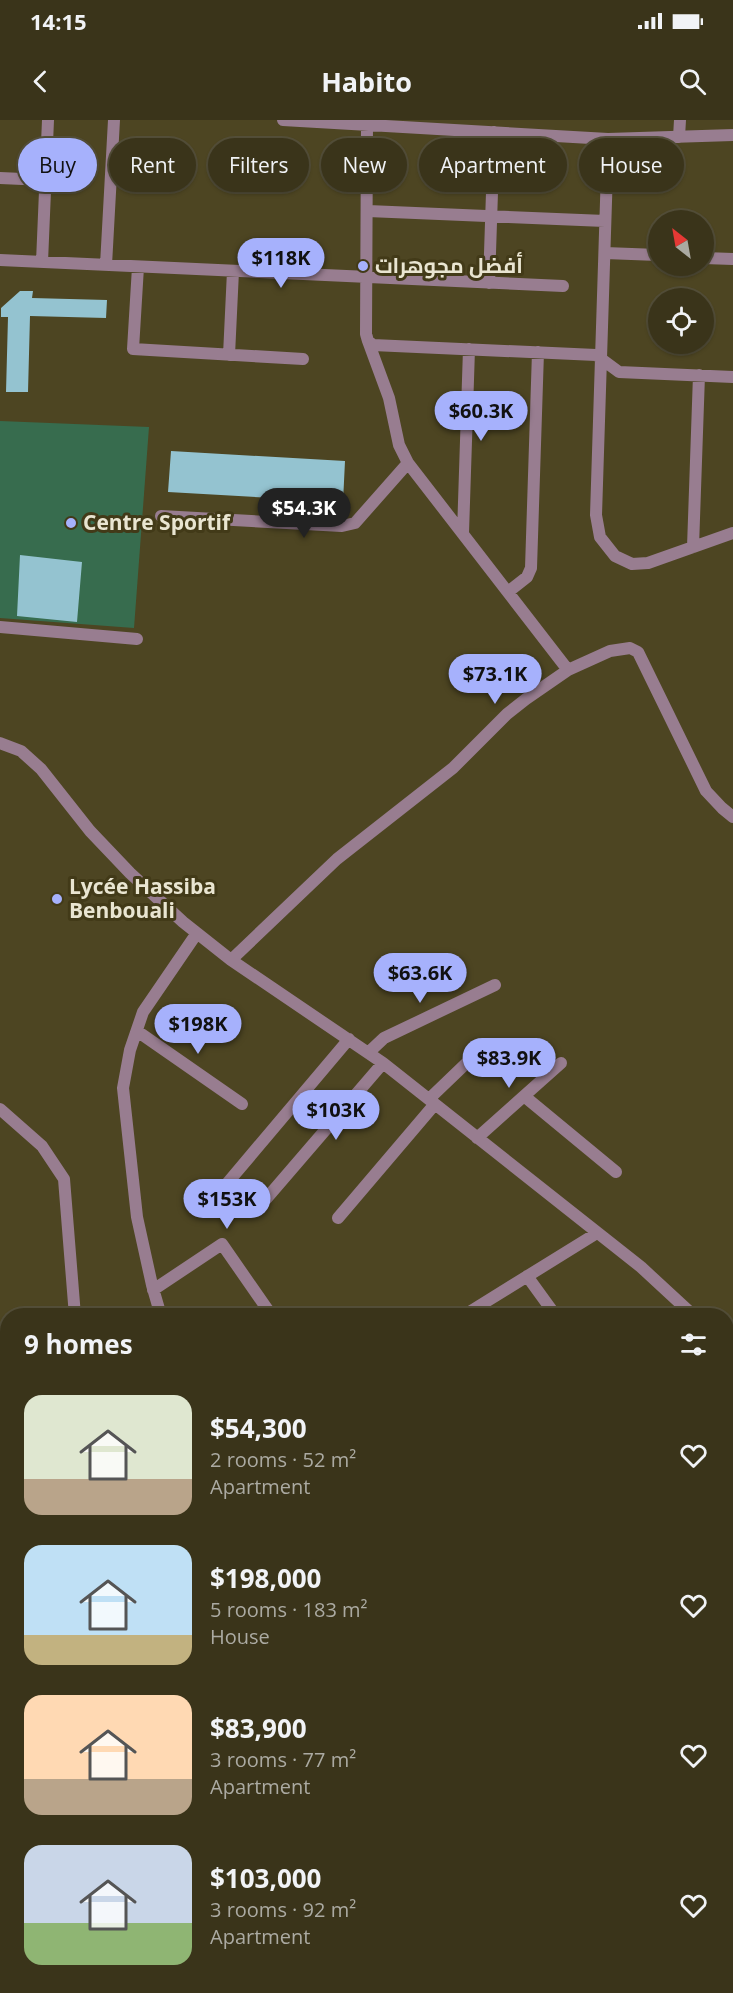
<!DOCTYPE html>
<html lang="en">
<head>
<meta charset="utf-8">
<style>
  :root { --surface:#3a341a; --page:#453f27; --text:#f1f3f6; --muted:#abaaa2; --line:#544f39; --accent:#a6b1fc }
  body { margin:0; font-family:"Open Sans",Cairo,sans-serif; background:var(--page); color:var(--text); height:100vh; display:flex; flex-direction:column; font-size:22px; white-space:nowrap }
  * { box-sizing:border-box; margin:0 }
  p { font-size:20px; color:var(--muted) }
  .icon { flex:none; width:33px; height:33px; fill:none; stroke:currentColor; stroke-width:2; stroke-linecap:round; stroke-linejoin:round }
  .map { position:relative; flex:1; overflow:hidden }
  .side { position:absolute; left:0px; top:1188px; width:734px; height:686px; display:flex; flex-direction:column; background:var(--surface); border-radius:24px 24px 0 0; box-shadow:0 2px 4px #0004,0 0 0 2px var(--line) }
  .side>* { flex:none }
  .banner { position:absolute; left:18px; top:18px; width:698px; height:54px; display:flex; gap:12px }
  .needle { width:39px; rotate:329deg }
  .fabs { position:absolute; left:648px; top:90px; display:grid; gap:12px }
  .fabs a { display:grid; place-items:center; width:66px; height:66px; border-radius:50%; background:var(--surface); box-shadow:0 2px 4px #0004,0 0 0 2px var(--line); font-size:30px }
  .price { position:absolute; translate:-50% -51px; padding:0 14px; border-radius:21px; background:var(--accent); color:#111; font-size:20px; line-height:39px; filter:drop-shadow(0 2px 3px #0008) }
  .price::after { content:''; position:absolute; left:50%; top:36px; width:18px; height:14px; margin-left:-9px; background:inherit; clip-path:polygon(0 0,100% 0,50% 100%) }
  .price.on { background:#222; color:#fff }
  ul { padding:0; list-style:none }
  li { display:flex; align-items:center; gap:18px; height:150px; padding:0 24px }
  li span { display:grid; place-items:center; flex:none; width:168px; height:120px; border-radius:18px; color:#555 }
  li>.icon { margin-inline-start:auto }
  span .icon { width:72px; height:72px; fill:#fffc; stroke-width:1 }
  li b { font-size:26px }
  h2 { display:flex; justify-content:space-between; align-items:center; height:72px; padding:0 24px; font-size:26px }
  .chip { padding:0 21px; border-radius:27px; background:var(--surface); box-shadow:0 2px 4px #0004,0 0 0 2px var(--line); font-size:21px; line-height:54px }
  .chip.on { background:var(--accent); color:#111 }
  .status { display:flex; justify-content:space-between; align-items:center; height:42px; padding:0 30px; background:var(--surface); direction:ltr }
  .status svg { height:16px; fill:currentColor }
  header { display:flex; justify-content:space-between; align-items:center; height:78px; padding:0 24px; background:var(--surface); font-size:27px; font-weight:700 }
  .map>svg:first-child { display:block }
  .green { fill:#376c4e }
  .building { fill:#94c3d0 }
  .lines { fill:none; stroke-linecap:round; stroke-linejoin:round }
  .street { stroke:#987d90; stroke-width:12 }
  .poi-dot { fill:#a6b1fc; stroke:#423a18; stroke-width:2 }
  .labels { text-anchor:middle; stroke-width:6; stroke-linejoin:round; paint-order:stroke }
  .poi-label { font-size:21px; font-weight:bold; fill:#e9e5d1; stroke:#423a18; text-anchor:start }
</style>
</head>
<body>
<div class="status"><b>14:15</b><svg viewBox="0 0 49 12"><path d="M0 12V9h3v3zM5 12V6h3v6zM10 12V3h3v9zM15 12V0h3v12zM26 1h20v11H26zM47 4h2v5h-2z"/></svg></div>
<header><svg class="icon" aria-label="back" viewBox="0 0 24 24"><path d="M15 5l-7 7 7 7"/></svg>Habito<svg class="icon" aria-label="search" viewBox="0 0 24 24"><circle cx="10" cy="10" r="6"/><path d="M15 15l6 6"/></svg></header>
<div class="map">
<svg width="733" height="1873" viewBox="0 0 733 1873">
  <rect width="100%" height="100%" fill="#4d4522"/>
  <path class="green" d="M0,301L149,307L134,508L0,498Z"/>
  <path class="building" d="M20,171H33L32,178L107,180L106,198L30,196L28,272H6L8,197H1V188Z
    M171,331L345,341L343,382L168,372Z
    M20,435L82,442L77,502L17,496Z"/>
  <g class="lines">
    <path class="street" d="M283,0L608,19L733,15
      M367,4L366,214L368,221L373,225L596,235L619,252L733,257
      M679,17L680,0
      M608,19L596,395L600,417L615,436L632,444L648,443L733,413
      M0,58L45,60
      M368,91L605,101
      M605,133L658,135
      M704,138L733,139
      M0,140L563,166
      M42,142L48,0
      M106,145L114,0
      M138,147L133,229L303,239
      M489,163L494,12
      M368,221L389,278L399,325L408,343L568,550
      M229,235L233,151
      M161,396L342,406L355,403L408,343
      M463,413L469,229
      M693,427L699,255
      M508,472L527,457L531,448L538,232
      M0,507L137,519
      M0,623L21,631L41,649L90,711L130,753L183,802L231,840L383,943L641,1147L694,1196
      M231,840L337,739L453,648L507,594L526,579L568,550L610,531L630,528L638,532L706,671L722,688L733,697
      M137,911L242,984
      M368,933L384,918L495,865
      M524,976L616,1052
      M429,979L479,931
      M0,989L42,1026L64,1059L75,1196
      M477,1018L561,943
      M224,1067L349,919
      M266,1079L383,943
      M338,1098L435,984
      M527,1156L556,1196
      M153,1170L222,1124L272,1196
      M161,1196L152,1165L137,1097L123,968L130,930L143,892L197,813
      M463,1196L597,1113
      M726,1224L733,1229
      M726,1354L733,1360
      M0,1391H8
      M726,1468L733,1474
      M726,1539L733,1532
      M108,1873L120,1866
      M453,1873L458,1866"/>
  </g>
  <g class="poi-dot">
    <circle cx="363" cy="146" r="6"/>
    <circle cx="71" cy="403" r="6"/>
    <circle cx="57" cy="779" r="6"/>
  </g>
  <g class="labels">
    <g class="poi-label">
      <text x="375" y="153">أفضل مجوهرات</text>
      <text x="83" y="410">Centre Sportif</text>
      <text x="69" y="774">Lycée Hassiba<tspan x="69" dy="24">Benbouali</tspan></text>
    </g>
  </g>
</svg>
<div class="fabs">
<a><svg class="needle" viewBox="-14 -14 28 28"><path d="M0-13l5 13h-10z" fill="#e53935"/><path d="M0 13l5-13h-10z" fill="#abaaa2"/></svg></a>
<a><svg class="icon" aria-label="locate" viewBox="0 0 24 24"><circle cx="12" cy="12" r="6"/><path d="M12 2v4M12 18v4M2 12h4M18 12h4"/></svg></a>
</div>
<b class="price" style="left:281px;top:169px">$118K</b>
<b class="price" style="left:481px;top:322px">$60.3K</b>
<b class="price on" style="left:304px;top:419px">$54.3K</b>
<b class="price" style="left:495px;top:585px">$73.1K</b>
<b class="price" style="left:420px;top:884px">$63.6K</b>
<b class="price" style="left:198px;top:935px">$198K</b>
<b class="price" style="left:509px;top:969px">$83.9K</b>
<b class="price" style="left:336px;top:1021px">$103K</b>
<b class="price" style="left:227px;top:1110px">$153K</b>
<div class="banner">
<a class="chip on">Buy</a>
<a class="chip">Rent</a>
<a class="chip">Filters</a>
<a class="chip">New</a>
<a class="chip">Apartment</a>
<a class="chip">House</a>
</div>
<section class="side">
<h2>9 homes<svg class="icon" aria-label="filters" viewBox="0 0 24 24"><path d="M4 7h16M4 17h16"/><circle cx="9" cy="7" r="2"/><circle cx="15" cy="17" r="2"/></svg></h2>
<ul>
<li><span style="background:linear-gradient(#dfe7d0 70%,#b9a48a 0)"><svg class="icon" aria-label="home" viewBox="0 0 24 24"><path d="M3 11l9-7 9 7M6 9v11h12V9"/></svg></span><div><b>$54,300</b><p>2 rooms · 52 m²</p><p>Apartment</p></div><svg class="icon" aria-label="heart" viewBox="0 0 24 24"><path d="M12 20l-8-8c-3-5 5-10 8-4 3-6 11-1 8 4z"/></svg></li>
<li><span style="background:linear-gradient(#bfe0f5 75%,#c2b280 0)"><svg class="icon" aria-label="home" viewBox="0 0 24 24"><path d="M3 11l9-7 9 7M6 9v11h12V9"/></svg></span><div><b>$198,000</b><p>5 rooms · 183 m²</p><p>House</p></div><svg class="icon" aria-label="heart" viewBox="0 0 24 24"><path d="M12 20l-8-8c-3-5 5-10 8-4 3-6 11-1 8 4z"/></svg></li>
<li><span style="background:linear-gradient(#ffd9b3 70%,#b9a48a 0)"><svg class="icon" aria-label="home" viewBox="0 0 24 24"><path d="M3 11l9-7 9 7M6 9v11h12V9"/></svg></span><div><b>$83,900</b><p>3 rooms · 77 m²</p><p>Apartment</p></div><svg class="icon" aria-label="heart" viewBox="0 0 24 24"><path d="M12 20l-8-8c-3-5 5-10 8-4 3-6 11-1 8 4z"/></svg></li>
<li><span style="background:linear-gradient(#c9d6e8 65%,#8fb573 0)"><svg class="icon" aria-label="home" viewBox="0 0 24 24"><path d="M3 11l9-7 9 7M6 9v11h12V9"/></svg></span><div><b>$103,000</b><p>3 rooms · 92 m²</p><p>Apartment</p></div><svg class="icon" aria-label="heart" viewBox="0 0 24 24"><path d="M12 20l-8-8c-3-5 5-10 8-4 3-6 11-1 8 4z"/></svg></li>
</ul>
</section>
</div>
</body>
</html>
